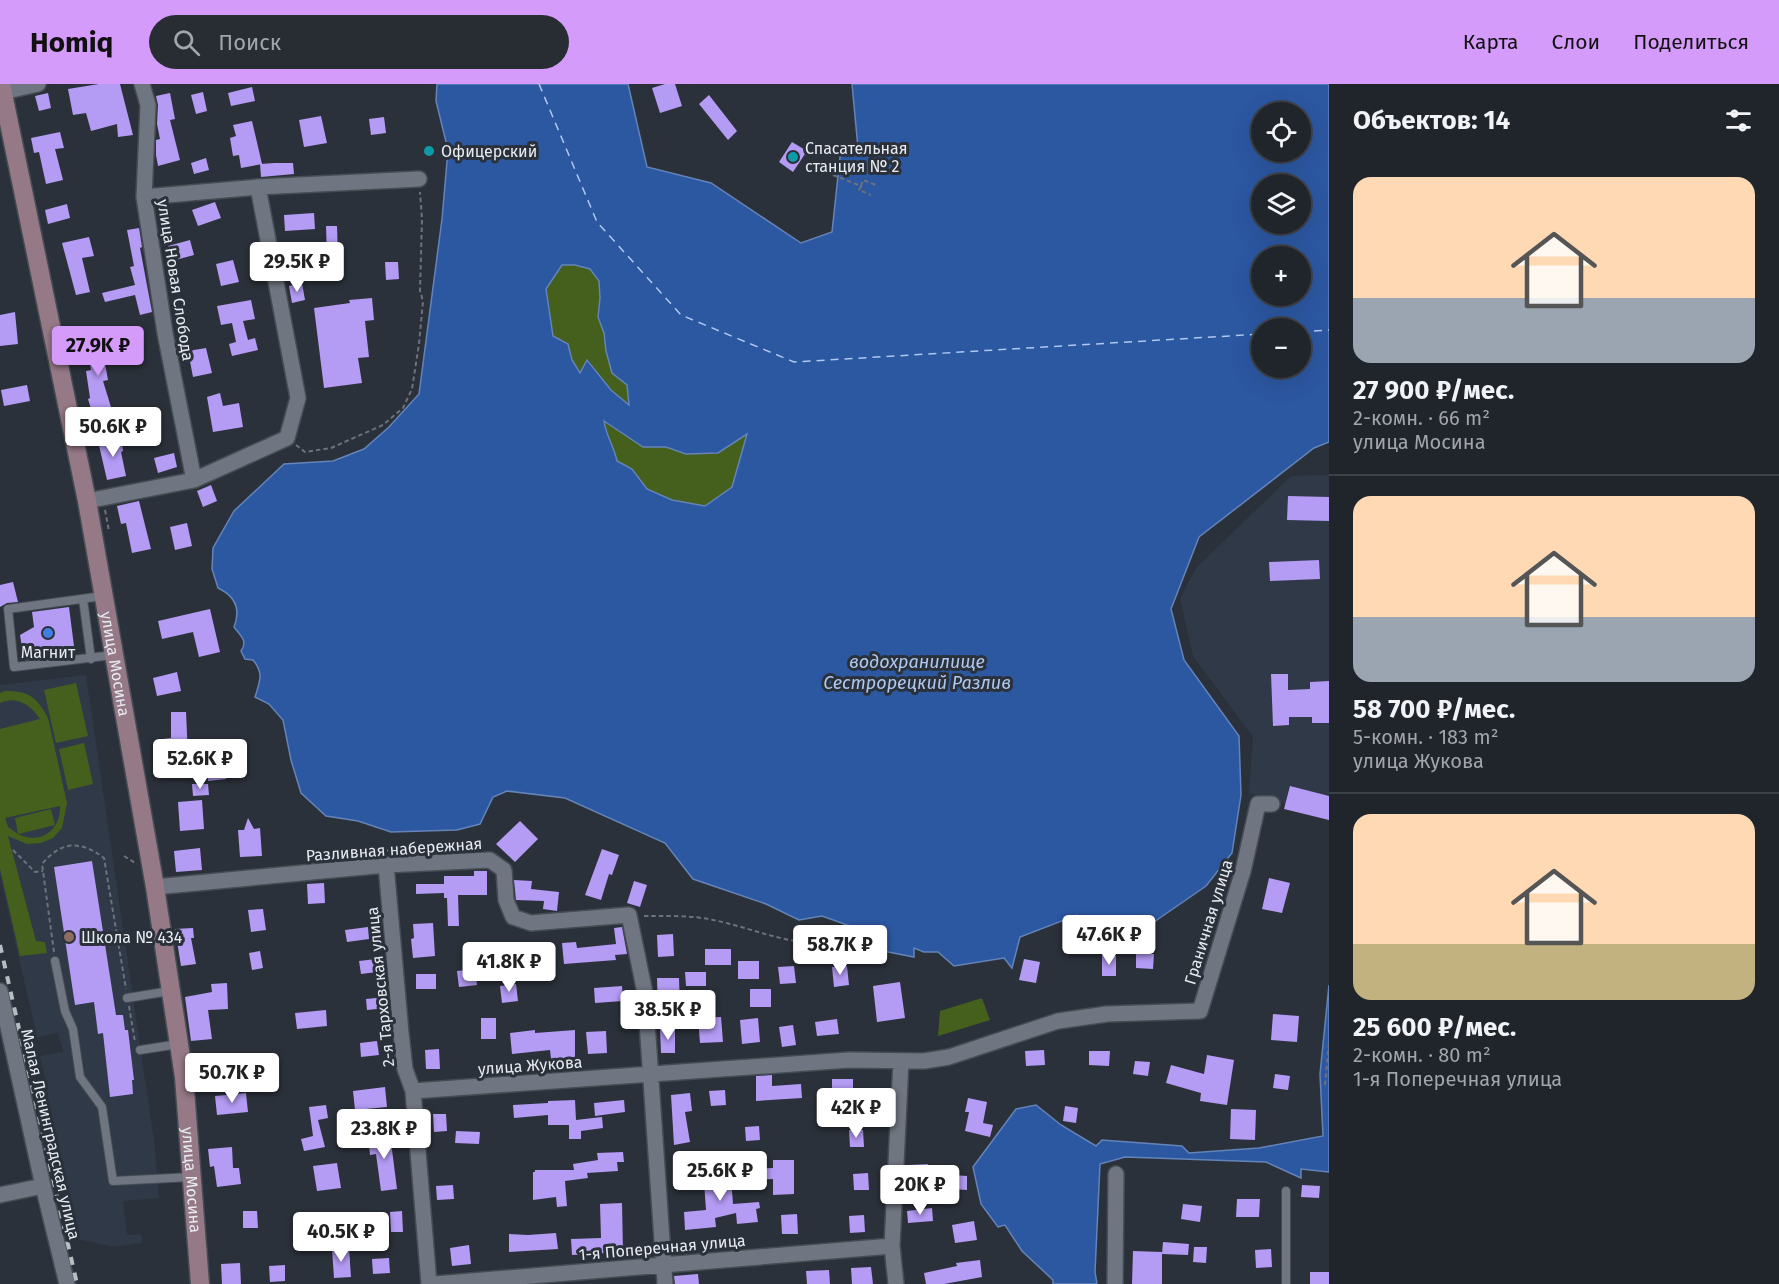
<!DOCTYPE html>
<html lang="ru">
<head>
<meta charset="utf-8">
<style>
  :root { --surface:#20252c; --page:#282d34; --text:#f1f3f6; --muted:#a2a5a9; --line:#3d4248; --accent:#d59bfa }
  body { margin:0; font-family:"Fira Sans",sans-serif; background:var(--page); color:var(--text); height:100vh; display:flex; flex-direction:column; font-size:22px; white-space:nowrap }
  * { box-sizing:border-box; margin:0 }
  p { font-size:20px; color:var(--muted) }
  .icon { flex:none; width:33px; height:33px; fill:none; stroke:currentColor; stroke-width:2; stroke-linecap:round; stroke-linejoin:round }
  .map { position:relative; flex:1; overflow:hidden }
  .panel { display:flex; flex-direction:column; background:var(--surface); width:450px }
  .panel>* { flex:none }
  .controls { position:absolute; left:1251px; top:18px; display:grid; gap:12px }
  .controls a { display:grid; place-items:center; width:60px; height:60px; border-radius:50%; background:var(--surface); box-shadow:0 6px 24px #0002,0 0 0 2px var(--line); font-size:30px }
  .price { position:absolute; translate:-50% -51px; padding:0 14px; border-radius:6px; background:#fff; color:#222; font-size:20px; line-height:39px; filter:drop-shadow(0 2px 3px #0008) }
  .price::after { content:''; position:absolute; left:50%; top:36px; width:18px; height:14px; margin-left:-9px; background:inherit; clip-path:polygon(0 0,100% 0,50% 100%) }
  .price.selected { background:var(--accent); color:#111 }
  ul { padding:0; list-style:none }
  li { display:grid; align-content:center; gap:12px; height:318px; padding:0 24px }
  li+li { border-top:2px solid var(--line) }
  li span { display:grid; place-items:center; height:186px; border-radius:18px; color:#555 }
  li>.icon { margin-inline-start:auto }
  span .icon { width:108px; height:108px; fill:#fffc; stroke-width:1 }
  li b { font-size:26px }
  h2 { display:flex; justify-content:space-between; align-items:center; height:72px; padding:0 24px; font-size:26px }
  header { display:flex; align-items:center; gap:36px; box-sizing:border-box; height:84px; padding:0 30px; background:var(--accent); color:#111 }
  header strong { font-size:28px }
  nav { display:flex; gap:33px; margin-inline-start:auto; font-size:21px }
  .search { width:420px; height:54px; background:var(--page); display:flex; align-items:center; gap:15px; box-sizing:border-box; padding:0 21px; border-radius:33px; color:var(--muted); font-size:22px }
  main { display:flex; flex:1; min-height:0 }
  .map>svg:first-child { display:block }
  .built { fill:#303948 }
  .green { fill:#45601c; fill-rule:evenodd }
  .water { fill:#2c57a1; stroke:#6484b9; stroke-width:1.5; fill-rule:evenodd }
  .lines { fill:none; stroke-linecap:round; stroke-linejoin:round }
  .ferry { stroke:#afc8f0; stroke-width:1.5; stroke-dasharray:8 6; stroke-linecap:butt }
  .building { fill:#b49bf4 }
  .lane-casing { stroke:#464c53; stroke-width:10 }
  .street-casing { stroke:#464c53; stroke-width:18 }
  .secondary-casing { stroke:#464c53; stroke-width:21 }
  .path { stroke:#6d727a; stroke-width:2; stroke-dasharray:4.5 3; stroke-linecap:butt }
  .lane { stroke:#6f7681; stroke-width:8 }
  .street { stroke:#6f7681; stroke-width:15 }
  .secondary { stroke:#967986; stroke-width:18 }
  .rail { stroke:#b8bdc3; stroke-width:4; stroke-dasharray:8 8; stroke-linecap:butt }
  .culture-dot { fill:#0f9aa8; stroke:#2b313a; stroke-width:2 }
  .shop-dot { fill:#3f7fe0; stroke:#2b313a; stroke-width:2 }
  .education-dot { fill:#8d6e63; stroke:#2b313a; stroke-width:2 }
  .labels { text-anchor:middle; stroke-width:6; stroke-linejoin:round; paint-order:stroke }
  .poi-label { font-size:16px; fill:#e8ecf2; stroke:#2b313a; text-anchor:start }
  .street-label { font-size:16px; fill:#e8ecf2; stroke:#2b313a }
  .water-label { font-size:18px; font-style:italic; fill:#afc8f0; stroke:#2b313a }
</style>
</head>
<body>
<header>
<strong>Homiq</strong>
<div class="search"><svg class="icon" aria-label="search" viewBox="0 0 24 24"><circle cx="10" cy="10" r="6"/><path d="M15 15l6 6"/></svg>Поиск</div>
<nav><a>Карта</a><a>Слои</a><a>Поделиться</a></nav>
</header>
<main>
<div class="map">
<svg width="1329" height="1200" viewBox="0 0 1329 1200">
  <rect width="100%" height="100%" fill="#2b313a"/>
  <path class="built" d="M1329,391V712L1286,720L1249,709L1253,653L1193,572L1180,514L1196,484L1291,392Z
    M86,591L155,1064L159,1114L123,1117L127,1151L141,1150L142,1159L114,1163L77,1155L40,972L63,968L58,949L37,953L0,792V601Z"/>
  <path class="green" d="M562,181H575L591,185L599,197L600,214L598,233L604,249L606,267L613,289L627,301L629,322L611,306L588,276L581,289L572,276L567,260L553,252L546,205Z
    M604,336L643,363H666L686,370L718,369L747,350L732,403L705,422L672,416L647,405L632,385L617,377C614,362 606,351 604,336Z
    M76,599L88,652L56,659L44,606Z
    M4,607C29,607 36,612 48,634L67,719L62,744L53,754L41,759L27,760L8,752L36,857L45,858L47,869L20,872L0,785V645L40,635C31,621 17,611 0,619V609ZM60,722C61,746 41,761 18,750L55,741L51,725L15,734L18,750L8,743L5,734Z
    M84,659L93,700L68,706L59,665Z
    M982,914L990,936L938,952L940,927Z"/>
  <path class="water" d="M437,0H628L647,83L711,99L801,159L832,148L840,73L858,64L852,0H1329V358L1314,364L1199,453L1171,525L1184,576L1239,652L1241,711L1232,769L1206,802L1138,849L1114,838L1093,845L1077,831L1020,853L1012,884L1004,874L954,882L938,868H924L914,864V873L868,864L864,866L863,859H848L853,843L822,832L799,836L766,820L693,795L665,759L565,714L507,707L493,713L480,740L457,746L391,748L358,737L326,732L301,709L291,676L283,636L269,620L255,613C260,597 264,589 253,576L245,575L241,567C248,557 241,552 234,543C241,525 235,512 218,504L212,485L213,464L234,427L284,380L333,377L364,365L389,343L419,310L442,135L448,66L436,17ZM1262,28H1300V68H1262ZM1262,100H1300V140H1262ZM1262,172H1300V212H1262ZM562,181H575L590,185L599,197L600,214L598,233L604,249L606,267L612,289L627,301L629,321L611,306L587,276L580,289L572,276L568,260L553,252L546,205ZM1262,244H1300V284H1262ZM604,337L643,363H666L686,370L718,369L747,350L732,403L705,422L672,416L647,405L632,385L617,377C614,362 606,352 604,337Z
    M1329,901V1088L1301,1085V1094L1266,1078L1125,1073L1100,1080L1095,1188L1097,1200H1053V1196L1022,1167L1005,1141L998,1143L981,1120L973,1083L1016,1025L1036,1021L1061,1041L1096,1062L1102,1056L1182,1062L1189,1069L1259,1064L1323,1052L1320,990Z"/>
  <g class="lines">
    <path class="ferry" d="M539,0L597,138L681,231L794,278L1262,250
      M1300,248L1329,246"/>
  </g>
  <path class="building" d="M99,0H120L133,51L118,53L117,40L91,47L86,29L73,31L68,5Z
    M665,0H675L682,22L660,29L652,4Z
    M252,3L255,17L231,22L228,9Z
    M203,8L207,27L196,30L191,11Z
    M48,9L51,24L39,27L35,12Z
    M170,9L175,35L170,36L180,76L158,82L156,71V56L160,55L157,40L158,21L156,12Z
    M709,11L737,47L728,56L699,20Z
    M321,32L327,59L304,63L299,36Z
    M384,33L386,49L371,51L369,35Z
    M252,37L262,80L241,84L239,71L233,72L230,54L236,52L233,41Z
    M60,48L64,64L55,65L63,96L46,100L39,68L34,69L31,54Z
    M792,58L807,67L793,88L779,78Z
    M206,74L209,86L194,90L191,79Z
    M275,79H293L294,90L261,93L260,80Z
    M215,118L221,134L198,142L192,126Z
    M67,120L70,134L48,140L45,126Z
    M314,129L315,145L285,147L284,131Z
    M326,142H337L338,174H327Z
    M139,144L142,163L140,164L152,228L140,231L135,211L105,218L102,209L135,201L130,183L134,182L127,146Z
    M89,153L94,172L82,174L90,208L76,211L62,159Z
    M190,156L194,171L172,177L168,162Z
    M233,176L239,198L221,202L216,180Z
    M385,178H398L399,195L386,196Z
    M302,199L305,216L292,219L289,202Z
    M372,214L374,236L365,237L369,273L358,274L362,299L324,304L314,224L350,219L349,216Z
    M251,216L255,235L243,237L248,256L255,254L258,266L232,272L229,260L236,258L232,239L221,241L217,222Z
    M15,228L18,260L0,262V231Z
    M112,260L114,272L104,274L108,296L103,297L111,323L92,328L88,315L90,314L86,287L91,286L87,264Z
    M206,264L212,289L193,293L188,267Z
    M27,301L30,317L4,322L1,306Z
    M220,309L223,322L239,319L243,343L213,348L207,313Z
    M121,353L123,367L121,368L126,392L107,396L98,357Z
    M174,369L177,383L158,389L154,374Z
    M211,401L217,417L203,423L197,407Z
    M1288,412L1329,413V437L1287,436Z
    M139,417L151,465L132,469L126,439L121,440L117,422Z
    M187,439L192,462L175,466L170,443Z
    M1319,476L1320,495L1270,497L1269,478Z
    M13,498L18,518L7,519L0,523V501Z
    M69,523L75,570L24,576L20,551L34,543L32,528Z
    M210,525L220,568L199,573L193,548L162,555L158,537Z
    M177,588L181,607L157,612L153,594Z
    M1271,590H1288V606L1310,605V598L1329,597V639H1312V633H1289V641L1273,642Z
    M171,628H186L188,672L164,673L163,655L171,654Z
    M211,657H221V679H225L226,695L208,697L207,680H211Z
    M192,700H208L209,711L193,712Z
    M1290,702L1329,712V736L1284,725Z
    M202,716L204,745L180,747L178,718Z
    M248,734L254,745L260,744L262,772L240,773L238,746H244Z
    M520,737L538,755L515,778L496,760Z
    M200,764L202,786L176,788L174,767Z
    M602,765L619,771L612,791L609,790L601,816L585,811Z
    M92,777L116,931H123L125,946H128L134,996H132L133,1010L110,1013L103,949L98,950L94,918L75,921L54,783Z
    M474,787H487V811H458L459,842H448L447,814H444V809L416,810V800H444V792H474Z
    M1269,794L1290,799L1282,829L1262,825Z
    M514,796L532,797L531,805L559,808L557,827L543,825L544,817L516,816Z
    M634,797L647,801L640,823L627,819Z
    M324,799L325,819L308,820L307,800Z
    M263,825L266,846L251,848L248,826Z
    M433,839L435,872L413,874L411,855L414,854L413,840Z
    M368,843L369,855L347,858L345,846Z
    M622,843L627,870L615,871L616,876L564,880L562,859L576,858L577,864L616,860L614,844Z
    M193,844L194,854H191L196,880L181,882L175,845Z
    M673,850L674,872L658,873L657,851Z
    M705,865H731V881H705Z
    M260,867L263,884L252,886L249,869Z
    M1136,870H1154L1153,885L1136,884Z
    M1102,871L1116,872V892H1102Z
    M376,875L377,888L361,890L359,877Z
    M1024,875L1040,878L1036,899L1019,896Z
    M738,877H759V895H738Z
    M794,882L796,899L780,900L778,883Z
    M847,882L849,901L834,903L832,883Z
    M475,885L477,901L459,903L457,887Z
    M685,888H706V902H686Z
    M416,890H436V905H416Z
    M657,894H679L680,924L658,925Z
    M900,898L905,934L877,938L873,902Z
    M227,899L228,925L208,926L212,955L191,957L185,913L212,908L211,900Z
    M516,900L518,917L502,919L500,902Z
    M622,902L623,917L595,919L594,904Z
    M750,905H771V923H750Z
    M386,913L387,924L367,926L366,915Z
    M326,926L327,942L297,945L295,929Z
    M1273,930L1299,932L1297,958L1271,956Z
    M721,933L723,958L700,959L698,934Z
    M481,934H496V955H481Z
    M758,934L760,958L742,960L740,936Z
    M837,935L839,950L817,952L815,938Z
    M793,941L796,961L782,963L779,943Z
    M660,945H675V969H661Z
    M535,946V949L575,946V973L551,975L550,966L512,970L510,949Z
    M606,947L607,969L588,970L586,948Z
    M377,957L379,971L361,973L360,959Z
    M439,965L440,985H426L425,966Z
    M1044,966L1045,981L1026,982L1025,967Z
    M1089,967H1110L1109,982L1089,981Z
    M1207,971L1234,976L1227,1021L1200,1017L1201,1009L1166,999L1171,981L1204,990Z
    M1135,977L1150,978L1148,992L1133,990Z
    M1275,990L1290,992L1288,1006L1273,1004Z
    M772,991V1002L801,1000L802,1014L756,1017V992Z
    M832,995H853V1013H832Z
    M385,1003L387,1023L355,1026L353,1007Z
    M725,1006L726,1021L711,1022L709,1007Z
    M246,1009L248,1028L217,1031L215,1012Z
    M690,1009L692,1027L685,1028L690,1058L674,1061L671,1011Z
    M968,1014L987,1018L983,1039L993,1041L990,1053L965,1047L969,1028H965Z
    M575,1016L576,1036L602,1033L603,1044L581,1047V1055H569V1041H548V1031L514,1034L513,1021L548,1019V1017Z
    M624,1016L625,1028L595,1032L594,1019Z
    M326,1021L328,1034L318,1036L325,1063L304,1067L301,1055L313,1052L309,1023Z
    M1065,1022L1078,1024L1076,1039L1063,1037Z
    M1231,1025L1256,1026L1255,1056L1230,1055Z
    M433,1030H446L447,1047L434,1048Z
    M759,1042L760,1056L746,1057L745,1043Z
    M849,1046H863L864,1063H850Z
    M456,1047L480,1048L479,1060L455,1059Z
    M390,1050L397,1105L381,1107L376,1070L370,1071L368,1052Z
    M232,1063L233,1084H239L241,1100L217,1103L214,1082L210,1083L208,1065Z
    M623,1068L624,1078H617L618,1087L587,1089L588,1094L565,1097L567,1122L557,1123L556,1113L533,1116V1088H535V1086H574L573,1080L598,1076L597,1069Z
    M773,1076H794V1110L773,1111V1095L752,1096L751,1085L773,1084Z
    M337,1079L341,1104L317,1107L313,1082Z
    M928,1080L930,1098L909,1100L908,1081Z
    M730,1081L733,1120L759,1118L760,1124L756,1125L758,1138L737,1140L736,1129L715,1134L716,1143L685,1146L684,1128L706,1126L703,1084Z
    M868,1089L869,1106H854L853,1090Z
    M952,1091L967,1092V1106L951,1105Z
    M453,1101L454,1115L437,1116L436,1102Z
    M1302,1101L1320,1102L1319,1114L1301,1113Z
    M1237,1115H1260L1259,1133H1236Z
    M622,1119L623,1168L572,1171L571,1155L601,1154L600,1120Z
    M1183,1120L1202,1122L1200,1138L1181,1135Z
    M932,1124L933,1137L908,1139L907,1127Z
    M243,1127H257L258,1144H243Z
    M402,1127L403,1148H391L390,1128Z
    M797,1130L798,1150H782L781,1131Z
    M864,1131L865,1148L850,1149L849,1132Z
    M325,1132L326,1151L307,1152L306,1133Z
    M974,1137L977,1156L955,1159L952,1141Z
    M556,1149L558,1165L509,1168V1150L528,1151Z
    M1163,1158L1189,1160L1188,1171L1162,1170Z
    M469,1161L471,1180L452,1182L450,1164Z
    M1194,1163H1207L1206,1179L1193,1178Z
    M349,1164L351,1193L334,1194L332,1165Z
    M1271,1165L1272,1183L1256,1184L1255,1166Z
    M1133,1167L1162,1168V1200H1132Z
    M389,1174L390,1189L373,1190L372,1175Z
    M980,1176L982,1193L944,1200H926L924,1189L957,1182L956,1179Z
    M240,1179L241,1200H222L221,1180Z
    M285,1181V1197L270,1198L269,1182Z
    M871,1183L873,1200H852L851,1184Z
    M829,1186L830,1200H807L806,1187Z
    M1310,1188H1329V1200H1310Z
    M698,1190L699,1200H675L674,1192Z"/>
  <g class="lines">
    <defs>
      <path id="lane" d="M103,512L8,525L14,583L113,571
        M83,515L91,575
        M55,877L65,927L73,945L80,993L102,1023L113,1097L192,1093
        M127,914L170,907
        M140,966L179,960
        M1286,1107V1200"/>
      <path id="street" d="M142,0L148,21L144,113L165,249L194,396
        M3,8L38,0
        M144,113L258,103
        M87,417L194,396L287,354L298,314L258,103L419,95
        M386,781L401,949L405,985L413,1007L429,1200
        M155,803L386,781L490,776L504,786L506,816L513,833L531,839L629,831L645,909L665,1200
        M0,907L43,1102L67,1200
        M413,1007L849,976L924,977L949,973L1058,937L1107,930L1200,927L1243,787L1258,720H1272
        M0,1111L43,1102
        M435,1200L892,1162
        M896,1200L892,1162L901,977
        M1115,1200L1116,1090"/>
      <g id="secondary">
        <path id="s1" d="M1,0L87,417L155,803L184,993L200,1200"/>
      </g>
    </defs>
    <use href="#lane" class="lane-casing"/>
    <use href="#street" class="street-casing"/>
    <use href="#secondary" class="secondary-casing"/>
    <path class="path" d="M833,91L861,102L863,96L876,101
      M861,102L859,106L871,111
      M296,361L305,368L331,364L383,341L403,324L412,305L419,260L423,217L420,207L422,135L420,108
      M105,426L109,447
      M13,766L35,788L43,787
      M387,767L398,761L429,763V765
      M124,772L137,780
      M644,832C666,832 690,831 713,836C750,843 786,861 825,859
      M54,868L42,780C61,757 80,756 104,774L126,905
      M129,922L135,958
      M1325,1001L1329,959"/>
    <use href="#lane" class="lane"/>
    <use href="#street" class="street"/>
    <use href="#secondary" class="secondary"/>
    <path class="rail" d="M0,861L77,1200"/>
  </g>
  <g class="culture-dot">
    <circle cx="429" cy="67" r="6"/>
    <circle cx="793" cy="73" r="6"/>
  </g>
  <circle class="shop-dot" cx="48" cy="549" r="6"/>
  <circle class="education-dot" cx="69" cy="853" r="6"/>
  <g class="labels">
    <g class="poi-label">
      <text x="805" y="70">Спасательная<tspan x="805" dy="18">станция № 2</tspan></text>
      <text x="441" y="73">Офицерский</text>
      <text x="48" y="574" text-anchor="middle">Магнит</text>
      <text x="81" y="859">Школа № 434</text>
    </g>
    <g class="street-label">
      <text transform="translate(176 196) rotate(81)" y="6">улица Новая Слобода</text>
      <text dy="6" stroke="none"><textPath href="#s1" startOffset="591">улица Мосина</textPath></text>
      <text transform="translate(394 765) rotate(-4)" y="6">Разливная набережная</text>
      <text transform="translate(1208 838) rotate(-73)" y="6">Граничная улица</text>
      <text transform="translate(380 903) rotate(-96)" y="6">2-я Тарховская улица</text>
      <text transform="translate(530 981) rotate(-4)" y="6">улица Жукова</text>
      <text transform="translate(51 1050) rotate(77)" y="6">Малая Ленинградская улица</text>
      <text dy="6" stroke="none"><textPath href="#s1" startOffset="1113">улица Мосина</textPath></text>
      <text transform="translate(662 1163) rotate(-5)" y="6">1-я Поперечная улица</text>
    </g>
    <g class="water-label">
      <text x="917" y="584">водохранилище<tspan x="917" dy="21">Сестрорецкий Разлив</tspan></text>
    </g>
  </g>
</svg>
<div class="controls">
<a><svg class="icon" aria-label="locate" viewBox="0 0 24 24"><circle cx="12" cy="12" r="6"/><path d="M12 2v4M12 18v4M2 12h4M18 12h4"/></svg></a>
<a><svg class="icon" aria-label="layers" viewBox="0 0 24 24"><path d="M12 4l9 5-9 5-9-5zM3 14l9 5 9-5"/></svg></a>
<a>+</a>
<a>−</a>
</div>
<b class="price" style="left:297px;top:209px">29.5K ₽</b>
<b class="price selected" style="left:98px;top:293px">27.9K ₽</b>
<b class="price" style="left:113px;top:374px">50.6K ₽</b>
<b class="price" style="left:200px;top:706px">52.6K ₽</b>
<b class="price" style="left:1109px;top:882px">47.6K ₽</b>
<b class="price" style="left:840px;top:892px">58.7K ₽</b>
<b class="price" style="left:509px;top:909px">41.8K ₽</b>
<b class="price" style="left:668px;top:957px">38.5K ₽</b>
<b class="price" style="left:232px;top:1020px">50.7K ₽</b>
<b class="price" style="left:856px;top:1055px">42K ₽</b>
<b class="price" style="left:384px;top:1076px">23.8K ₽</b>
<b class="price" style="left:720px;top:1118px">25.6K ₽</b>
<b class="price" style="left:920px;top:1132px">20K ₽</b>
<b class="price" style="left:341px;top:1179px">40.5K ₽</b>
</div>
<section class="panel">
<h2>Объектов: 14<svg class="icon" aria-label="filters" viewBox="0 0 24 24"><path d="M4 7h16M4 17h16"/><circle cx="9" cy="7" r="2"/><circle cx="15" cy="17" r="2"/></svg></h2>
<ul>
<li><span style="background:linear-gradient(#ffd9b3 65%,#9aa5b1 0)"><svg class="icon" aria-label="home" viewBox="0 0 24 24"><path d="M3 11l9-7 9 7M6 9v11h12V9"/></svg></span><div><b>27 900 ₽/мес.</b><p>2-комн. · 66 m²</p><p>улица Мосина</p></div></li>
<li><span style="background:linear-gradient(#ffd9b3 65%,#9aa5b1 0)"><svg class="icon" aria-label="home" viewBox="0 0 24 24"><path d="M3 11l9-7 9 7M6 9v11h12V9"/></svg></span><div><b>58 700 ₽/мес.</b><p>5-комн. · 183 m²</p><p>улица Жукова</p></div></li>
<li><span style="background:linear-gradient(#ffd9b3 70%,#c2b280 0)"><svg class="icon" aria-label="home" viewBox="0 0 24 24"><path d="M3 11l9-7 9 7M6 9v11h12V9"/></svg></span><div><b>25 600 ₽/мес.</b><p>2-комн. · 80 m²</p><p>1-я Поперечная улица</p></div></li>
</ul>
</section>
</main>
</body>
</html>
